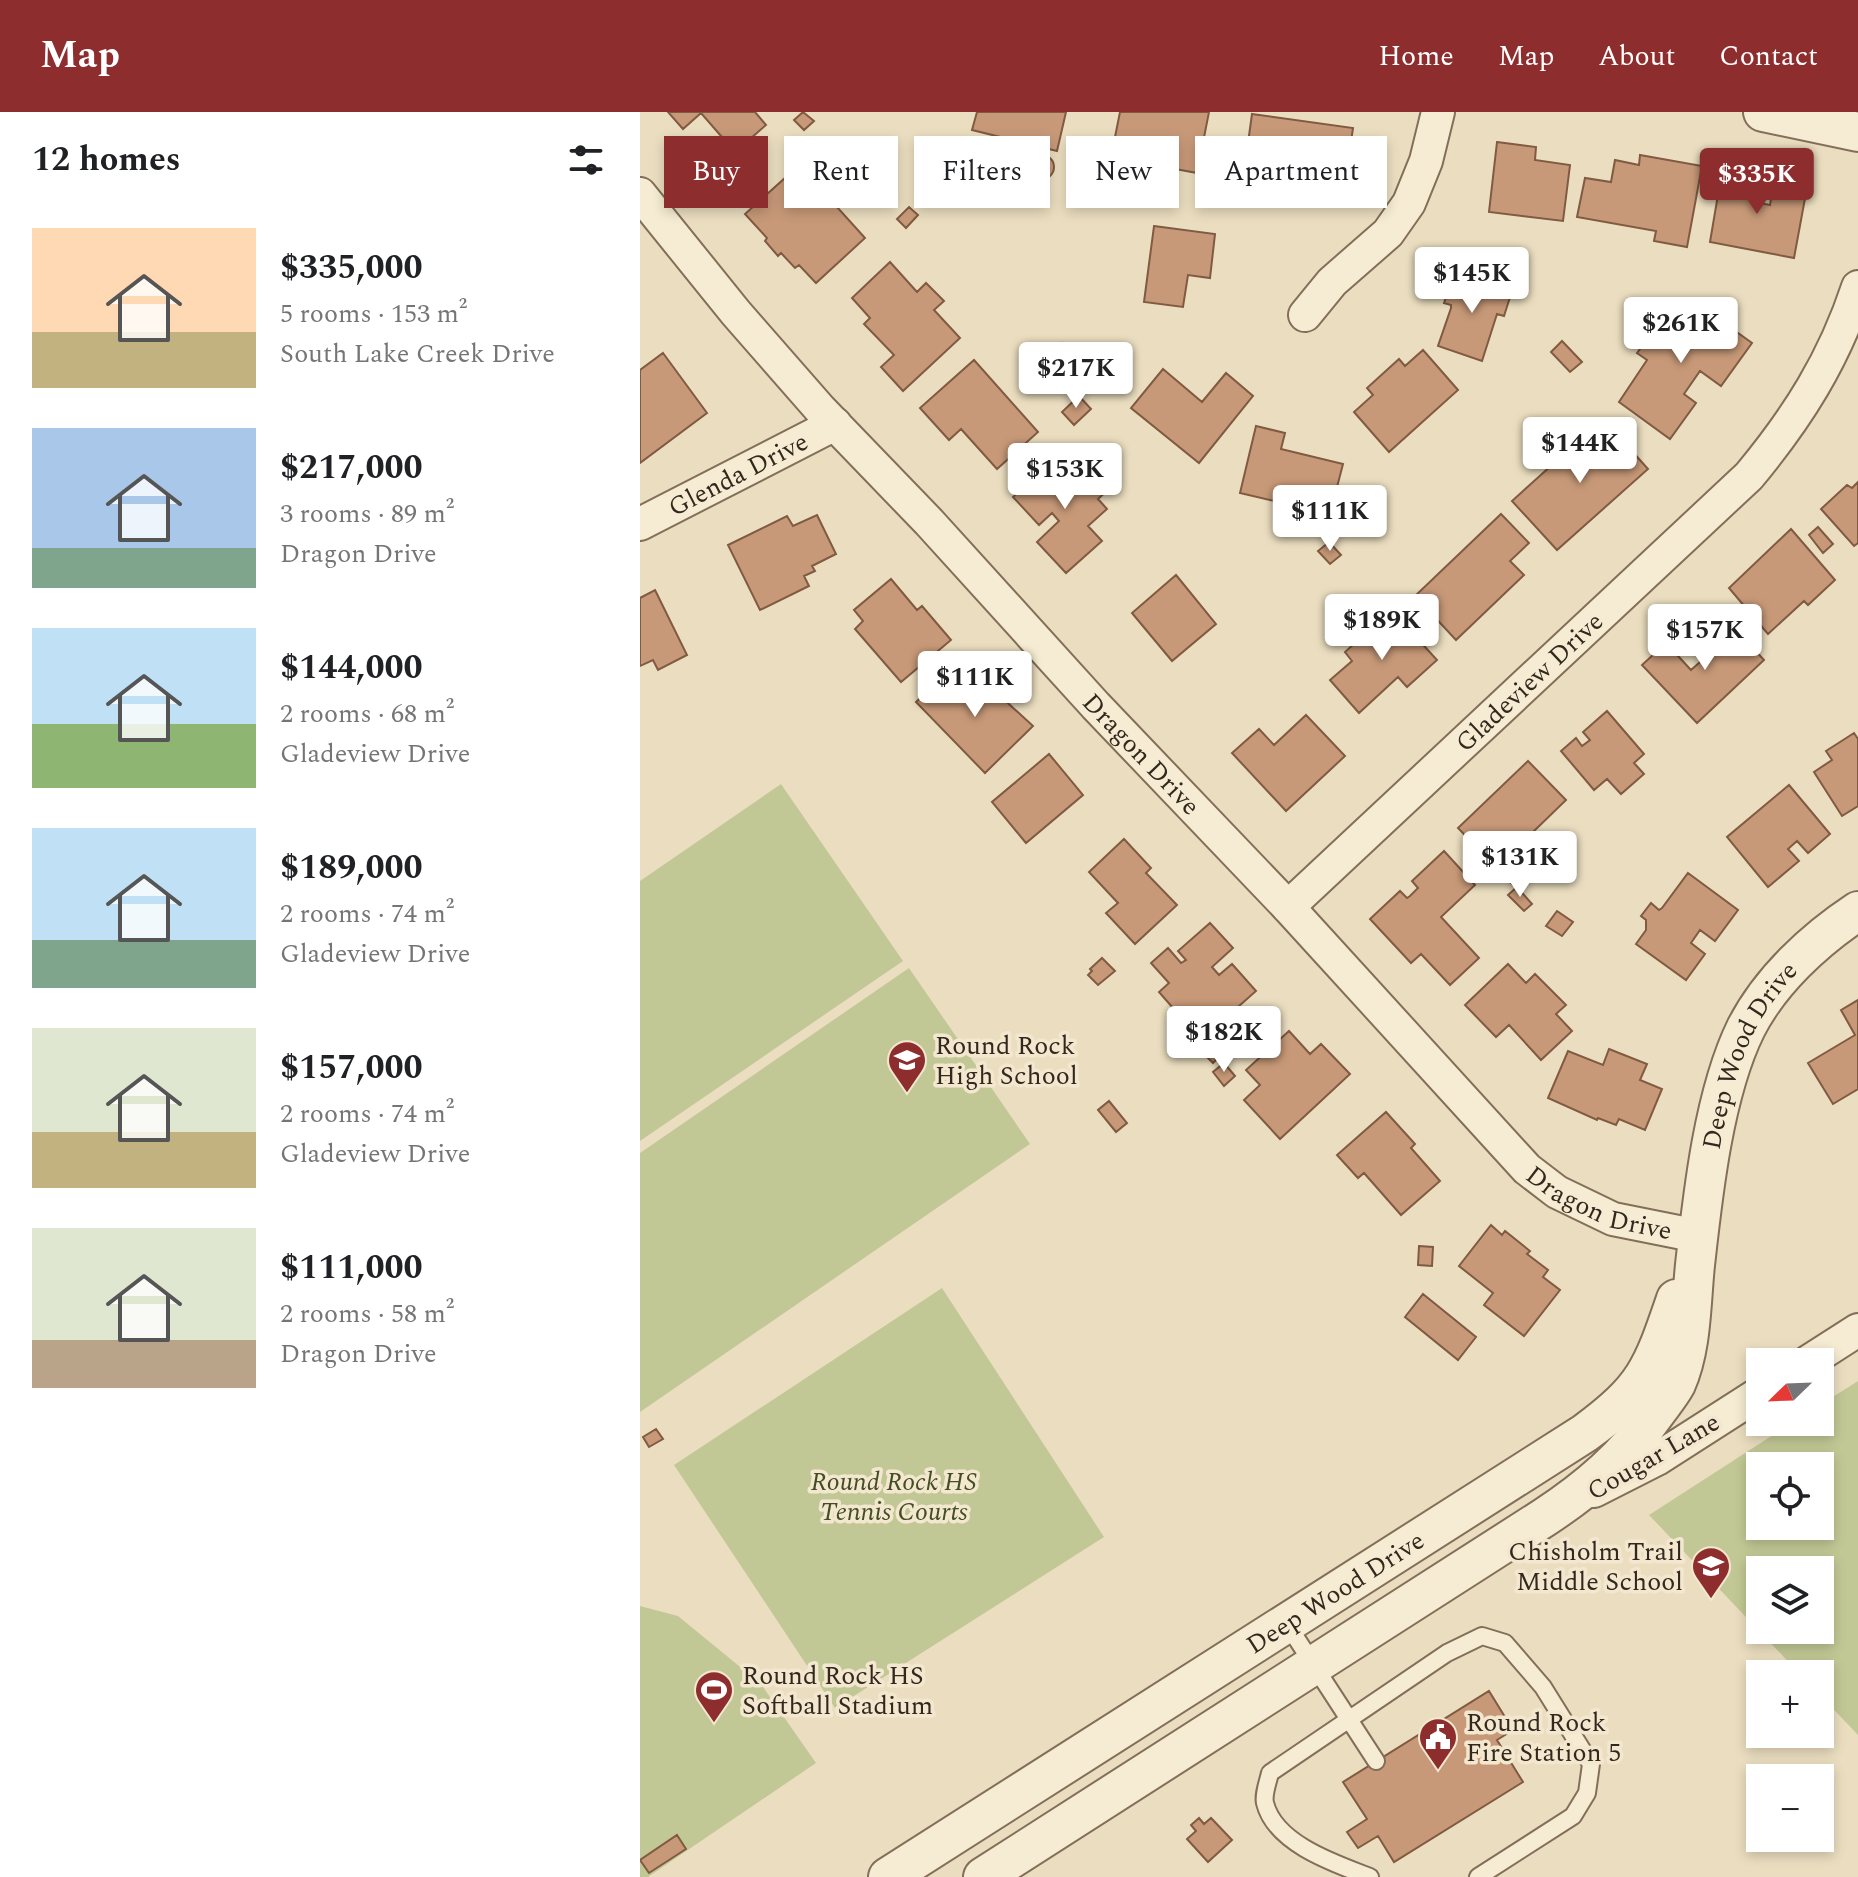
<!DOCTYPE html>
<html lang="en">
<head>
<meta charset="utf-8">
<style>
  :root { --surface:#fff; --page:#f2f2f2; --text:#202124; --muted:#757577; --accent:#8e2d2e }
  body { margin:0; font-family:Spectral,serif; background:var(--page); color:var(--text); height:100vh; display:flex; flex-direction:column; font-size:30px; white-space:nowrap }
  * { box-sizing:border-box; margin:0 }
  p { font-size:26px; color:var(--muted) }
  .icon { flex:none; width:44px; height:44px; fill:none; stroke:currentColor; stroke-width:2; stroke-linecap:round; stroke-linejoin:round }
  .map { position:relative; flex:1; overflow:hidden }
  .panel { display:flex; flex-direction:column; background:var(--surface); width:640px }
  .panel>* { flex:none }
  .top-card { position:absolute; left:24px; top:24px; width:760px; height:72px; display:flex; gap:16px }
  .needle { width:52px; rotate:247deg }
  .buttons { position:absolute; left:1106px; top:1236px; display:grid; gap:16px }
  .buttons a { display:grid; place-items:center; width:88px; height:88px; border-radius:0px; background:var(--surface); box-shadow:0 4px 12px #0003; font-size:40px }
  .price { position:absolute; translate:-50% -68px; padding:0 18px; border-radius:8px; background:#fff; color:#222; font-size:26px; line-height:52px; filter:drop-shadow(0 2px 4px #0008) }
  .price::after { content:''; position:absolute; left:50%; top:48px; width:24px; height:18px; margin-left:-12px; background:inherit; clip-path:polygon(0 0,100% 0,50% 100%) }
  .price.active { background:var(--accent); color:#fff }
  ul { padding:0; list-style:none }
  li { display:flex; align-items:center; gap:24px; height:200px; padding:0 32px }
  li span { display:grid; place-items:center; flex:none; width:224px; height:160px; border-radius:0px; color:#555 }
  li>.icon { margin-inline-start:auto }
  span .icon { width:96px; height:96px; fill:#fffc; stroke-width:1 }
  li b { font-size:34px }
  h2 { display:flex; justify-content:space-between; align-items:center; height:96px; padding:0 32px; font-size:34px }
  .pill { padding:0 28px; border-radius:0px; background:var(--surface); box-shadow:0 4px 12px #0003; font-size:28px; line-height:72px }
  .pill.active { background:var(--accent); color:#fff }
  header { display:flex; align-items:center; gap:48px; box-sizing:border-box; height:112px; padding:0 40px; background:var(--accent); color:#fff }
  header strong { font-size:38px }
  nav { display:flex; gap:44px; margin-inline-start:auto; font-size:28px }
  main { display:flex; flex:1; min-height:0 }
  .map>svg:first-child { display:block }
  .green { fill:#c2c895; fill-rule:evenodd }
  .building { fill:#c79978; stroke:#805a41; stroke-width:2 }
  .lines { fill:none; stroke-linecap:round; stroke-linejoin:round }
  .service-casing { stroke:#836f59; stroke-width:20 }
  .minor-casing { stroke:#836f59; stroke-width:36 }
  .tertiary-casing { stroke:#836f59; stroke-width:42 }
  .service { stroke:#f6ecd3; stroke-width:16 }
  .minor { stroke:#f6ecd3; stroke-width:32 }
  .tertiary { stroke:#f6ecd3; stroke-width:38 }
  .labels { text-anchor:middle; stroke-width:7; stroke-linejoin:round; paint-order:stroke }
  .street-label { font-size:26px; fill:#33281d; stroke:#f3e8cf }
  .poi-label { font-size:26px; fill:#33281d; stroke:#f3e8cf; text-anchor:start }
  .park-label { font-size:26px; font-style:italic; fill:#444e25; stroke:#f3e8cf }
</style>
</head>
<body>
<header>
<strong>Map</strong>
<nav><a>Home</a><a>Map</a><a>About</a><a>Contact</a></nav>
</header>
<main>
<section class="panel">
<h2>12 homes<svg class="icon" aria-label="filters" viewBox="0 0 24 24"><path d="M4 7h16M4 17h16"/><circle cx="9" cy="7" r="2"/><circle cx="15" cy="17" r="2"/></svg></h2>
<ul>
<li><span style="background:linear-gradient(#ffd9b3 65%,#c2b280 0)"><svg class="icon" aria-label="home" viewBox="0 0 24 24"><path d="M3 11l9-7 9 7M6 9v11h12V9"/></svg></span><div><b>$335,000</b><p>5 rooms · 153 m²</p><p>South Lake Creek Drive</p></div></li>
<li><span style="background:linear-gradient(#a9c7e8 75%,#7fa58c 0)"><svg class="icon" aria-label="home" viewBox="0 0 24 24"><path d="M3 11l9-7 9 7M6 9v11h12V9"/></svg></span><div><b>$217,000</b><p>3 rooms · 89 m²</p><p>Dragon Drive</p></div></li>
<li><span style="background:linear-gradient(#bfe0f5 60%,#8fb573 0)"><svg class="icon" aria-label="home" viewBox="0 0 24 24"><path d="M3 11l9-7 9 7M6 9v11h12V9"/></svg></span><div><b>$144,000</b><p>2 rooms · 68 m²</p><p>Gladeview Drive</p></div></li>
<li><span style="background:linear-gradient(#bfe0f5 70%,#7fa58c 0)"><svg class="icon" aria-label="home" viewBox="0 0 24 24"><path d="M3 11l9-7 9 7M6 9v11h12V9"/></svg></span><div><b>$189,000</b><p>2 rooms · 74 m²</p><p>Gladeview Drive</p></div></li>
<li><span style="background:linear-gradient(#dfe7d0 65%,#c2b280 0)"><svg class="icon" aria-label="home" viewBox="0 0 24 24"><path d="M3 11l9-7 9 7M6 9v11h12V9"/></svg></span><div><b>$157,000</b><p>2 rooms · 74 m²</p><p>Gladeview Drive</p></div></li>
<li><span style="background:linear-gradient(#dfe7d0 70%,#b9a48a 0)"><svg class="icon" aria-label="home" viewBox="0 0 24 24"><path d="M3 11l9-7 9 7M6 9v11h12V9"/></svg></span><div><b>$111,000</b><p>2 rooms · 58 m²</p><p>Dragon Drive</p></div></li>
</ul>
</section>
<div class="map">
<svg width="1218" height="1765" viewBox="0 0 1218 1765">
  <rect width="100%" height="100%" fill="#ebdec0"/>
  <path class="green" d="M141,672L263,849L0,1029V769Z
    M269,856L390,1032L0,1300V1041Z
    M302,1176L464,1425L195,1596L34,1353Z
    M1218,1269V1623L1180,1583V1562H1160L1009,1403L1153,1310H1180V1293ZM1180,1354V1414H1120V1354ZM1120,1458H1180V1518H1120Z
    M0,1494L38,1504L121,1572L176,1651L8,1765H0Z"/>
  <path class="building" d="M28,0H115L126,13L95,40L61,1L43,17Z
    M163,0L174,9L164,18L154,8Z
    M337,0H426L417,39L332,18Z
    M480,0H569L557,61L471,45Z
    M612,2L713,16L705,71L659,65L657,82L631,79L630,93L600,89Z
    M857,30L896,35L895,48L930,53L923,109L849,100Z
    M390 55a12 12 0 1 1 24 0a12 12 0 1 1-24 0Z
    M1000,43L1062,54L1047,135L1014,129L1016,119L937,105L945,66L971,70L975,48L999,53Z
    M155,57L166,68L170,65L225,126L176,171L159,153L155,156L141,141L138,144L125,129L127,126L105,102Z
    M1082,59L1125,66L1120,91L1130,93L1133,75L1166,81L1154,146L1070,130Z
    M269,95L278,103L266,116L257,107Z
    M514,114L575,122L570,166L548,163L543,195L504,190Z
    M250,150L277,180L286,171L304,189L294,198L320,226L263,279L241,255L254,243L224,212L230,206L212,186Z
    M815,160L872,179L864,204L857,202L842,249L798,234L811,196V193L804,191Z
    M1052,188L1112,231L1081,274L1060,259L1044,282L1056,291L1030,327L979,290L1007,248L997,241L1033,193L1043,200Z
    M922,229L942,250L930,260L911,240Z
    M422,231L434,246L424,254L412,240Z
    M783,238L818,278L749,340L714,300L733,283L727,276L759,247L765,254Z
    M23,241L67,301L0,351V258Z
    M334,248L398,320L357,357L321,317L309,328L280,296Z
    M523,257L562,290L586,261L613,284L559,351L491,296Z
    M439,284L451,297L434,313L422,300Z
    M963,307L1008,357L917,438L872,389Z
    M616,314L645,321L641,337L703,352L690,402L600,381Z
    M417,344L440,369L452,357L470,376L458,387L467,397L448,414L462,429L426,461L397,430L419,409L412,401L399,413L373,385Z
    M1218,370V431L1214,434L1181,397L1207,373L1212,376Z
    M861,402L889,431L870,449L884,463L816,528L775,484Z
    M177,403L196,442L172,454L175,459L164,464L169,474L120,498L88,433L147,404L153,414Z
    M1178,415L1193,432L1183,441L1169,423Z
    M1151,417L1195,468L1168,493L1164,489L1128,522L1089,476Z
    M689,430L701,443L690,452L678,439Z
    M536,463L576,512L532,549L492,501Z
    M251,467L277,498L282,494L311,528L261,570L215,517L223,509L214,498Z
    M15,478L47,543L18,558L13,548L0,554V486Z
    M751,498L797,548L767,575L758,565L719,601L690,568L712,549L705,540Z
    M1089,510L1124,548L1057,611L1002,553L1026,531L1051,558L1069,542L1063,535Z
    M310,557L326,573L329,570L338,579L346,571L393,614L345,661L276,590Z
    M967,599L1004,642L994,651L1004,662L981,682L967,667L954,678L921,639L936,626L942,634L950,628L943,620Z
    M666,603L705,644L646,699L592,641L619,617L634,633Z
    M1214,621L1218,627V694L1202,704L1174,660L1192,648L1186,639Z
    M409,642L443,683L386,731L352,690Z
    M888,649L926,688L893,720L910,738L873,773L818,716Z
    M1149,673L1190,722L1168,741L1157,729L1148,737L1159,749L1128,775L1087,725Z
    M484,727L511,756L506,761L537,793L495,832L466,801L478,791L449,760Z
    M804,739L835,773L801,805L839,846L810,873L781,842L771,851L730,807L760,779L767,786L770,784L778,776L772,769Z
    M1048,761L1098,798L1075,829L1060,818L1051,831L1065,842L1046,868L996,832L1006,818V808L1001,804L1011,791L1019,798L1022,796Z
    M877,775L892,792L884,799L868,783Z
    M917,799L933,810L922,824L906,814Z
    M570,811L593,836L572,855L579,863L592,852L616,879L572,918L551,895L540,904L519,880L529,871L511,851L528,836L541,851L546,848L538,839Z
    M462,846L475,859L458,873L448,863L452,859L450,857Z
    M868,852L886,871L895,862L926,893L916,902L932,919L901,948L869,913L856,925L825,893Z
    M1218,888V977L1193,992L1168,951L1215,923L1201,898Z
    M649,919L670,942L681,932L710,962L640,1027L604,988L620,973L606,958Z
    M584,920L594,930L573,951L563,941Z
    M969,937L1007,952L1000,968L1022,977L1005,1018L979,1007L976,1013L958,1006L957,1008L908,986L928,939L963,953Z
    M584,951L595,964L584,974L573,960Z
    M469,989L487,1011L476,1020L458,998Z
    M746,1000L775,1032L771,1036L800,1069L761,1103L724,1061L718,1066L697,1043Z
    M851,1113L862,1123L865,1119L890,1139L887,1142L908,1158L903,1165L920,1178L884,1224L844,1193L853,1181L819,1154Z
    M779,1134L793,1135L792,1154L778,1153Z
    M783,1182L836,1225L818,1248L765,1205Z
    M16,1317L23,1327L9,1335L3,1325Z
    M849,1579L873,1618L857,1628L883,1670L754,1750L738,1724L718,1736L707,1720L727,1707L703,1670Z
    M559,1706L564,1712L571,1706L592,1728L568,1750L547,1727L556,1719L551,1713Z
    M37,1723L46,1737L9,1761L0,1748Z"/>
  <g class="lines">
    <defs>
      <path id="service" d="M647,1512L736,1649
        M730,1765C696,1752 635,1732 625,1691C623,1683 628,1670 630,1661L807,1541L842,1524L865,1531L903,1575L951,1652L947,1681L933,1704L838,1765"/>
      <g id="minor">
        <path id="s1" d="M0,82L96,201L180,297L289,410L456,594L648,795L887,1057L917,1080L973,1107L1058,1124"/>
        <path d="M665,203L692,170L748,121L769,91L786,49L798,0"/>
        <path id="s2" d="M0,412L195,312"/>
        <path id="s3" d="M648,795L1109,364C1158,305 1194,248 1218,175"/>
        <path d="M1168,1250L1218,1218"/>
        <path d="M954,1379L1017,1347L1120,1281"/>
      </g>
      <g id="tertiary">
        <path d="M1123,0L1218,20"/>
        <path id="s4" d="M248,1765L945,1321C1006,1276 1012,1257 1036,1187"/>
        <path id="s5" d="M343,1765L905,1405C949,1376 985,1345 1015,1302C1022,1292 1030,1283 1036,1272C1052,1236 1051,1191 1055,1153C1063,1080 1074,981 1106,916C1130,869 1174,828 1218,799"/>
      </g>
    </defs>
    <use href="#service" class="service-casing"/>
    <use href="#minor" class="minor-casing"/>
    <use href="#tertiary" class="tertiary-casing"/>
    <use href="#service" class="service"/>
    <use href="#minor" class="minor"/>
    <use href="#tertiary" class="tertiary"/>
  </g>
  <defs>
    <symbol id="school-pin" viewBox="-11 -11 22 30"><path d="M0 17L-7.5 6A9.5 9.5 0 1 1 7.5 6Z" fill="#8e2d2e" stroke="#f3e8cf"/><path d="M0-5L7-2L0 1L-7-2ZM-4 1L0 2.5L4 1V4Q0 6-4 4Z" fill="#fff"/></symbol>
    <symbol id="stadium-pin" viewBox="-11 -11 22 30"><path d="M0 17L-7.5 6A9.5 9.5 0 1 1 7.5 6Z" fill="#8e2d2e" stroke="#f3e8cf"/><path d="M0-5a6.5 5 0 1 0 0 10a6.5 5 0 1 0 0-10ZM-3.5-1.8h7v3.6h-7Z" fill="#fff"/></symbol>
    <symbol id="civic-pin" viewBox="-11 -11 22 30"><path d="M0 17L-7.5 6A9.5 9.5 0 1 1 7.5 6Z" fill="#8e2d2e" stroke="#f3e8cf"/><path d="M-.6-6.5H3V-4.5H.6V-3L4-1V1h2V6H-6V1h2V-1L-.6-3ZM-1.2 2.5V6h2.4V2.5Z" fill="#fff"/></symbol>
  </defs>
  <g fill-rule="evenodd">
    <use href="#school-pin" x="245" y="926" width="44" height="60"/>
    <use href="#school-pin" x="1049" y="1432" width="44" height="60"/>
    <use href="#stadium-pin" x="52" y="1556" width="44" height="60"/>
    <use href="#civic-pin" x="776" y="1603" width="44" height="60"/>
  </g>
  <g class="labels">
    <g class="street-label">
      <text dy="9" stroke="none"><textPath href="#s2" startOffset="110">Glenda Drive</textPath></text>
      <text dy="9" stroke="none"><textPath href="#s3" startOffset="330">Gladeview Drive</textPath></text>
      <text dy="9" stroke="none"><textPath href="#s1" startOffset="752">Dragon Drive</textPath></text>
      <text dy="9" stroke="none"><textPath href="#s5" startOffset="1196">Deep Wood Drive</textPath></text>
      <text dy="9" stroke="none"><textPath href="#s1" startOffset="1400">Dragon Drive</textPath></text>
      <text transform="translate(1013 1344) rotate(-30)" y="9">Cougar Lane</text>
      <text dy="9" stroke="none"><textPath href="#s4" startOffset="530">Deep Wood Drive</textPath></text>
    </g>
    <g class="poi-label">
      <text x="295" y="942">Round Rock<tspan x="295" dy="30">High School</tspan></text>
      <text x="1043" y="1448" text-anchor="end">Chisholm Trail<tspan x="1043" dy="30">Middle School</tspan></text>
      <text x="102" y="1572">Round Rock HS<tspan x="102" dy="30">Softball Stadium</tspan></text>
      <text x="826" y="1619">Round Rock<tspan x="826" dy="30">Fire Station 5</tspan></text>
    </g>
    <g class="park-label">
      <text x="254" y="1378">Round Rock HS<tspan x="254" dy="30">Tennis Courts</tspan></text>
    </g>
  </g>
</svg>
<div class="buttons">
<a><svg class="needle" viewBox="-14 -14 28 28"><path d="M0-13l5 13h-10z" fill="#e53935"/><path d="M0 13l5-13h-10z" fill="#757577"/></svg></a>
<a><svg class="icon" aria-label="locate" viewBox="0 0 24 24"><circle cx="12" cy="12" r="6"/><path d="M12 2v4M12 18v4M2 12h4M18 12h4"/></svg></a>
<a><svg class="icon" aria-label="layers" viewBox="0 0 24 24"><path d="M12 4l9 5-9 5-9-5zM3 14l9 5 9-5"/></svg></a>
<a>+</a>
<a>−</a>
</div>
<b class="price active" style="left:1117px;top:104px">$335K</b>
<b class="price" style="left:832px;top:203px">$145K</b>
<b class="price" style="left:1041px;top:253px">$261K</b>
<b class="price" style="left:436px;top:298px">$217K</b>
<b class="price" style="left:940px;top:373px">$144K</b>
<b class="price" style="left:425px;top:399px">$153K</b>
<b class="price" style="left:690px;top:441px">$111K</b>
<b class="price" style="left:742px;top:550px">$189K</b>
<b class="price" style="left:1065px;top:560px">$157K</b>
<b class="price" style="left:335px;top:607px">$111K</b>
<b class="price" style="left:880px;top:787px">$131K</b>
<b class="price" style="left:584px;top:962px">$182K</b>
<div class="top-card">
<a class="pill active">Buy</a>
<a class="pill">Rent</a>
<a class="pill">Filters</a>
<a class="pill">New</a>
<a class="pill">Apartment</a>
</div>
</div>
</main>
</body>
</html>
